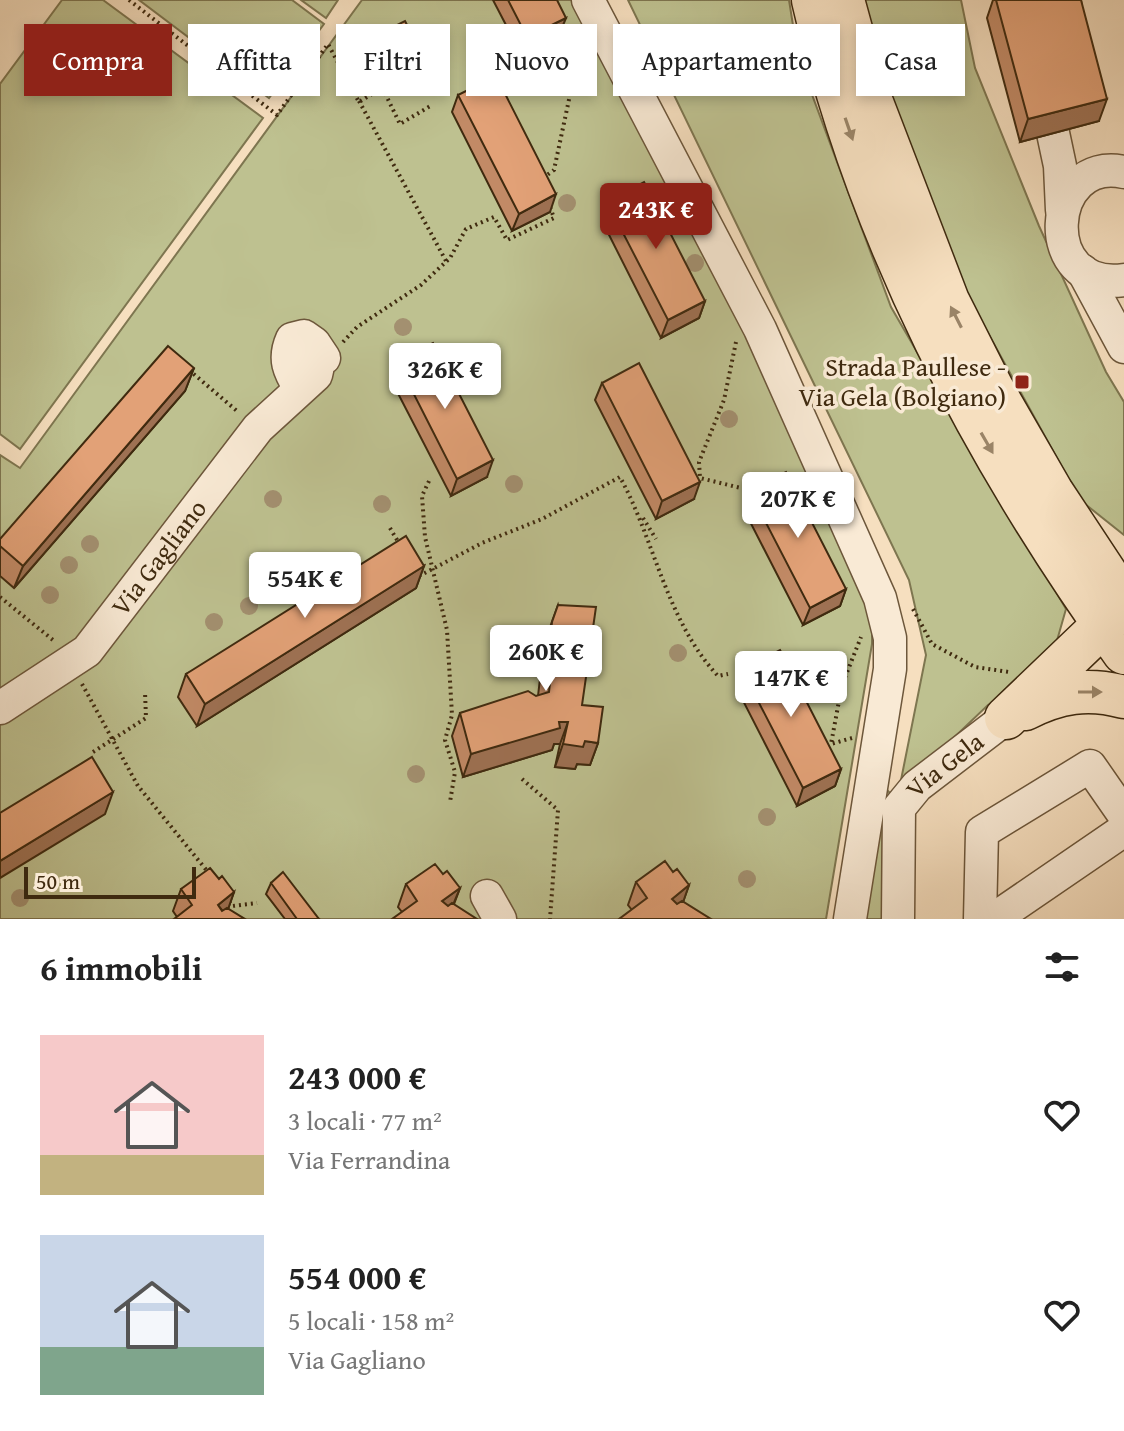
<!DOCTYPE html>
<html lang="it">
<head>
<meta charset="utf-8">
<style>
  :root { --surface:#fff; --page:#f6f6f6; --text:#222; --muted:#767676; --accent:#8f2418 }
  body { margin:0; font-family:"Gentium Book Plus",serif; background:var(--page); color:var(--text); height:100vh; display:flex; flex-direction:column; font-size:30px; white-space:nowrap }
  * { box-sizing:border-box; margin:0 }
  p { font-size:26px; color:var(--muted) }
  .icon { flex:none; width:44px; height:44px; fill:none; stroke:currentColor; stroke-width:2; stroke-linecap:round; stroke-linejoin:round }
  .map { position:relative; height:919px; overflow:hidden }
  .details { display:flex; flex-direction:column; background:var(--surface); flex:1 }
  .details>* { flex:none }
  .hud { position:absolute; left:24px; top:24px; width:1076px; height:72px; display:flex; gap:16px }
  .scale { position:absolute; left:24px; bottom:20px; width:172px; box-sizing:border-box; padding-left:8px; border:4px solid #3f2a0f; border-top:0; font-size:22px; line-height:28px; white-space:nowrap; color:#3f2a0f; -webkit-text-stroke:6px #f9ead5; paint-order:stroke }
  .price { position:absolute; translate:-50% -68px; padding:0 18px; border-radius:8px; background:#fff; color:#222; font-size:26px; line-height:52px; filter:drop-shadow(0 2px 4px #0008) }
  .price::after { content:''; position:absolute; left:50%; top:48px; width:24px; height:18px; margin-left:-12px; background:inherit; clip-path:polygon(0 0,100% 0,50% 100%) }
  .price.active { background:var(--accent); color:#fff }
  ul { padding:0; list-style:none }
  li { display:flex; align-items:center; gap:24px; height:200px; padding:0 40px }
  li span { display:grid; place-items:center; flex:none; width:224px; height:160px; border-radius:0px; color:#555 }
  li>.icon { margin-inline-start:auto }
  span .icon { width:96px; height:96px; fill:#fffc; stroke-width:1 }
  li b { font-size:34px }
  h2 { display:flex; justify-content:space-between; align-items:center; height:96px; padding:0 40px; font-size:34px }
  .tag { padding:0 28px; border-radius:0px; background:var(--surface); box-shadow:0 4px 12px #0003; font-size:28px; line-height:72px }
  .tag.active { background:var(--accent); color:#fff }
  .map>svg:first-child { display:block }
  .green { fill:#bec190; stroke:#7e7650; stroke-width:2 }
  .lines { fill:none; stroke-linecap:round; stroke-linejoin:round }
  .minor-casing { stroke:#6d573b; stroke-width:35 }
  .major-casing { stroke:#3f2a0f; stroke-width:45 }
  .path { stroke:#3f2a0f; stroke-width:4; stroke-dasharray:2 4; stroke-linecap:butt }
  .minor { stroke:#f9ead5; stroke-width:32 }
  .major { stroke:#f6dfbf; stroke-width:42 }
  .tree { fill:#a39070 }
  .wall { fill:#c28a66; stroke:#3f2a0f; stroke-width:2 }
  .shaded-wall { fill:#9e7153; stroke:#3f2a0f; stroke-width:2 }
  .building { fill:#e2a177; stroke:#3f2a0f; stroke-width:2 }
  .oneway { fill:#9a8467 }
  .poi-dot { fill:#8f2418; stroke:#f9ead5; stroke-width:3 }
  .labels { text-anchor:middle; stroke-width:7; stroke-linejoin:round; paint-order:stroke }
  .poi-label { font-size:26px; fill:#3f2a0f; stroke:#f9ead5; text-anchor:end }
  .street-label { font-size:26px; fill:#3f2a0f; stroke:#f9ead5 }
</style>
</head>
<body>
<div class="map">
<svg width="1124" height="919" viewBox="0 0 1124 919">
  <rect width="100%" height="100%" fill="#f6dfbf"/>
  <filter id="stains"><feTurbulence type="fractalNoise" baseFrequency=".0025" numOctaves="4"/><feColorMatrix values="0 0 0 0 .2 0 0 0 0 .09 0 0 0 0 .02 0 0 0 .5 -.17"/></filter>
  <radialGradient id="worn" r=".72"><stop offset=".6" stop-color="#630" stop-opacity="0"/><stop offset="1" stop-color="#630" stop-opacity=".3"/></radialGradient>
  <path class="green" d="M62,0H103L263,118L20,449L0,434V84Z
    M139,0H292L324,24L269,98Z
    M301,0H338L326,18Z
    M362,0H573L754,345L872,619V644L826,919H0V455L20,468Z
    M628,0H789L798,57L891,307L1066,609L1056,644L1019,685L988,705L899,790L926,655L909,580Z
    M865,0H961L975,68L1039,226L1106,372L1124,402V535L1080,500L956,275L877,78Z
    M885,788L898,801L886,919H860Z"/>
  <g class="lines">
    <defs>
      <g id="minor">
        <path d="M588,0L760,329L880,598L890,638V669L850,919"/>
        <path d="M1053,133L1060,166L1062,210"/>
        <path d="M1124,172C1046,155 1036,292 1124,280"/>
        <path d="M1083,271L1124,347"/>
        <path id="s1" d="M0,708L87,651L258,428L316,375L320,357L324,358L314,343L304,336L292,339C283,359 289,371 300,389"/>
        <path d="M487,896L500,919"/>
        <path id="s2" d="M898,919L899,808L917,786L1006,718"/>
        <path d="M980,919L982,832L1090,766L1124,815"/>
        <path d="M994,919L1124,830"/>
      </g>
      <path id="major" d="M813,0C868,239 982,455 1124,653
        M843,0L869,95L948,301L992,388L1052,492L1124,601
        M1025,709C1058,692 1088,687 1124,697
        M1006,718L1123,606"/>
    </defs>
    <use href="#minor" class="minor-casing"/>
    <use href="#major" class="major-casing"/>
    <path class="path" d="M129,0L277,115L328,44L359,102L380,89
      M386,26L359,40L400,124L432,105
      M544,49L550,65L575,76
      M499,92L550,65
      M359,101L446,261
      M543,178L554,170L577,62L585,49
      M343,342L357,327L421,285L450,258L466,229L494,217L507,240L554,218L550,207
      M736,342L724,400L699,462L700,478L749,490
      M189,370L237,411
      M429,481L422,496L425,537L447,630L452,715L445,740L455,772L450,802
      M643,518L656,539
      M390,528L400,545
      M419,576L482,543L542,519L620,477C655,541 666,620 718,676L728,674
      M0,597L53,640
      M913,609L932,644L975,667L1009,672
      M82,684L138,786L208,872
      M852,738L831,744L842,685L861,637
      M93,752L146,718L145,692
      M522,779L558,810L550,919
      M229,902L232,906L257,903"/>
    <use href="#minor" class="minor"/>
    <use href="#major" class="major"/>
  </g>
  <g class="tree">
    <circle cx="567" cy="203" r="9"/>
    <circle cx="695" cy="263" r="9"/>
    <circle cx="403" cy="327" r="9"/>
    <circle cx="729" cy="419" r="9"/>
    <circle cx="514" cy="484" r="9"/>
    <circle cx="273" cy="499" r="9"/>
    <circle cx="382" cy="504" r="9"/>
    <circle cx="90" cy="544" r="9"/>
    <circle cx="69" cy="565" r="9"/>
    <circle cx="50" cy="595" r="9"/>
    <circle cx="249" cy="606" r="9"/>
    <circle cx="214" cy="622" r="9"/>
    <circle cx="678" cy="653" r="9"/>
    <circle cx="416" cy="774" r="9"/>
    <circle cx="767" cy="817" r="9"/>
    <circle cx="747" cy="879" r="9"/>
    <circle cx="20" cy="898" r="9"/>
  </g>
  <path class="wall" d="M493,0H557L559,35L521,54Z
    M993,0H1081L1099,121L1020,142L987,18Z
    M379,34L421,72L394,85L374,46Z
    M458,95L550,212L512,231L452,112Z
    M607,202L705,301L699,318L661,338L601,219Z
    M397,361L487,477L451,496L390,378Z
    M194,368L185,391L14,588L0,576V539Z
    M602,383L694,499L656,519L595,400Z
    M749,490L846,589L840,606L803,625L743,508Z
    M424,566L416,588L197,726L178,697L186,674Z
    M558,605L582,705L598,743L590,765L577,764L575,769L555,767L560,744H554L552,750L463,777L452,736L460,713L538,696L544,644Z
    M742,670L841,769L835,786L797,806L736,687Z
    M673,872L689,885L683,902L632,910L628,905L636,882Z
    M443,874L460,888L454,904L402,912L398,907L406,884Z
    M219,879L234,892L228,909L177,917L173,911L181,889Z
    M271,883L319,919H285L266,894Z"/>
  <path class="shaded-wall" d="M566,18L559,35L521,54L527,37Z
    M425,60L421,72L394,85L398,73Z
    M1107,99L1099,121L1020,142L1028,119Z
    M556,194L550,212L512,231L519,214Z
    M705,301L699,318L661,338L668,320Z
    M194,368L185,391L14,588L23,566Z
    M493,460L487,477L451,496L457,479Z
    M700,482L694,499L656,519L662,501Z
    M424,566L416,588L197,726L205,704Z
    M846,589L840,606L803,625L810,608Z
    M559,722H568L560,744H554L552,750L463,777L471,754Z
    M585,741L598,743L590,765L577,764L575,769L555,767L563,744Z
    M841,769L835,786L797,806L803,788Z
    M113,792L105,814L0,878V861Z
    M689,885L681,908L667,919L672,899Z
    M460,888L451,910L442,901Z
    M234,892L226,915L218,905Z"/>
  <path class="building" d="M508,0H557L566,18L527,37Z
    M996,0H1081L1107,99L1028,119Z
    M405,21L425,60L398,73L379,34Z
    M496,76L556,194L519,214L458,95Z
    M644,182L705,301L668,320L607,202Z
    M433,343L493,460L457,479L397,361Z
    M168,346L194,368L23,566L0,546V539Z
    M639,363L700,482L662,501L602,383Z
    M786,472L846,589L810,608L749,490Z
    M406,536L424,566L205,704L186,674Z
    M558,605L596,607L582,705L603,707L598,743L585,741L583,747L563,744L568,722H559L560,728L471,754L460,713L528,691L536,696L549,692L550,683L546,677L552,622Z
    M780,650L841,769L803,788L742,670Z
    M92,757L113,792L0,861V813Z
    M665,861L673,872L677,869L689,885L672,899L677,904L682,901L711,919H619L647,898L636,882Z
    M435,864L443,874L447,871L460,888L442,901L448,906L452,903L477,919H392L417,901L406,884Z
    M210,868L219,879L222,876L234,892L218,905L222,911L227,908L245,919H174L192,905L181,889Z
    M283,872L319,919H297L271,883Z"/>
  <defs><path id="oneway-solid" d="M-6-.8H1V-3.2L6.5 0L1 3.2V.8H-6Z" transform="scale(2)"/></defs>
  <g class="oneway">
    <use href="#oneway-solid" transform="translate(849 129) rotate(71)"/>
    <use href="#oneway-solid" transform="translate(956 317) rotate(-117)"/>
    <use href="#oneway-solid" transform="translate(987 443) rotate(60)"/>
    <use href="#oneway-solid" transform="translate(1090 692)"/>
  </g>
  <rect class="poi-dot" x="1014" y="374" width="16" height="16" rx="4"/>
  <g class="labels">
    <g class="poi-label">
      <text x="1006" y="376">Strada Paullese -<tspan x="1006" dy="30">Via Gela (Bolgiano)</tspan></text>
    </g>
    <g class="street-label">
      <text dy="9" stroke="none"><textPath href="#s1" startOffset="222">Via Gagliano</textPath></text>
      <text dy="9" stroke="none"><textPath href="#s2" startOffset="174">Via Gela</textPath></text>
    </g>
  </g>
  <rect width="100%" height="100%" filter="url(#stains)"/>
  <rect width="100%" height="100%" fill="url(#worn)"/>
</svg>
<div class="scale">50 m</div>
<b class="price active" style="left:656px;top:251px">243K €</b>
<b class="price" style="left:445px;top:411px">326K €</b>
<b class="price" style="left:798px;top:540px">207K €</b>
<b class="price" style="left:305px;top:620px">554K €</b>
<b class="price" style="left:546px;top:693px">260K €</b>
<b class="price" style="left:791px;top:719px">147K €</b>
<div class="hud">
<a class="tag active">Compra</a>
<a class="tag">Affitta</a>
<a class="tag">Filtri</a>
<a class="tag">Nuovo</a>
<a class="tag">Appartamento</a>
<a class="tag">Casa</a>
</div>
</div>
<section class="details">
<h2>6 immobili<svg class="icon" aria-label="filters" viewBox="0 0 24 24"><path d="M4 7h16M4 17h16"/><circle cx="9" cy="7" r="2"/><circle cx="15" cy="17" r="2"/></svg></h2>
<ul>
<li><span style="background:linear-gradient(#f6c9c9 75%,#c2b280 0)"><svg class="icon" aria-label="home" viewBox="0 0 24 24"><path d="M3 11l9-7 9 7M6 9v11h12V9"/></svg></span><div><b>243 000 €</b><p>3 locali · 77 m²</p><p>Via Ferrandina</p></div><svg class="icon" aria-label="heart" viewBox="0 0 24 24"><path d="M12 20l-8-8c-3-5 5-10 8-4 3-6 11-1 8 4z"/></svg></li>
<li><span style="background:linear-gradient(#c9d6e8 70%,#7fa58c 0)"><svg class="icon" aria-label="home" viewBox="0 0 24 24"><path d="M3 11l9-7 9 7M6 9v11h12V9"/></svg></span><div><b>554 000 €</b><p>5 locali · 158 m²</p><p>Via Gagliano</p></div><svg class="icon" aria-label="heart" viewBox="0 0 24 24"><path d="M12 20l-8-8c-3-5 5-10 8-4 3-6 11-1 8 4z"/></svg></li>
</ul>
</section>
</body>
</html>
